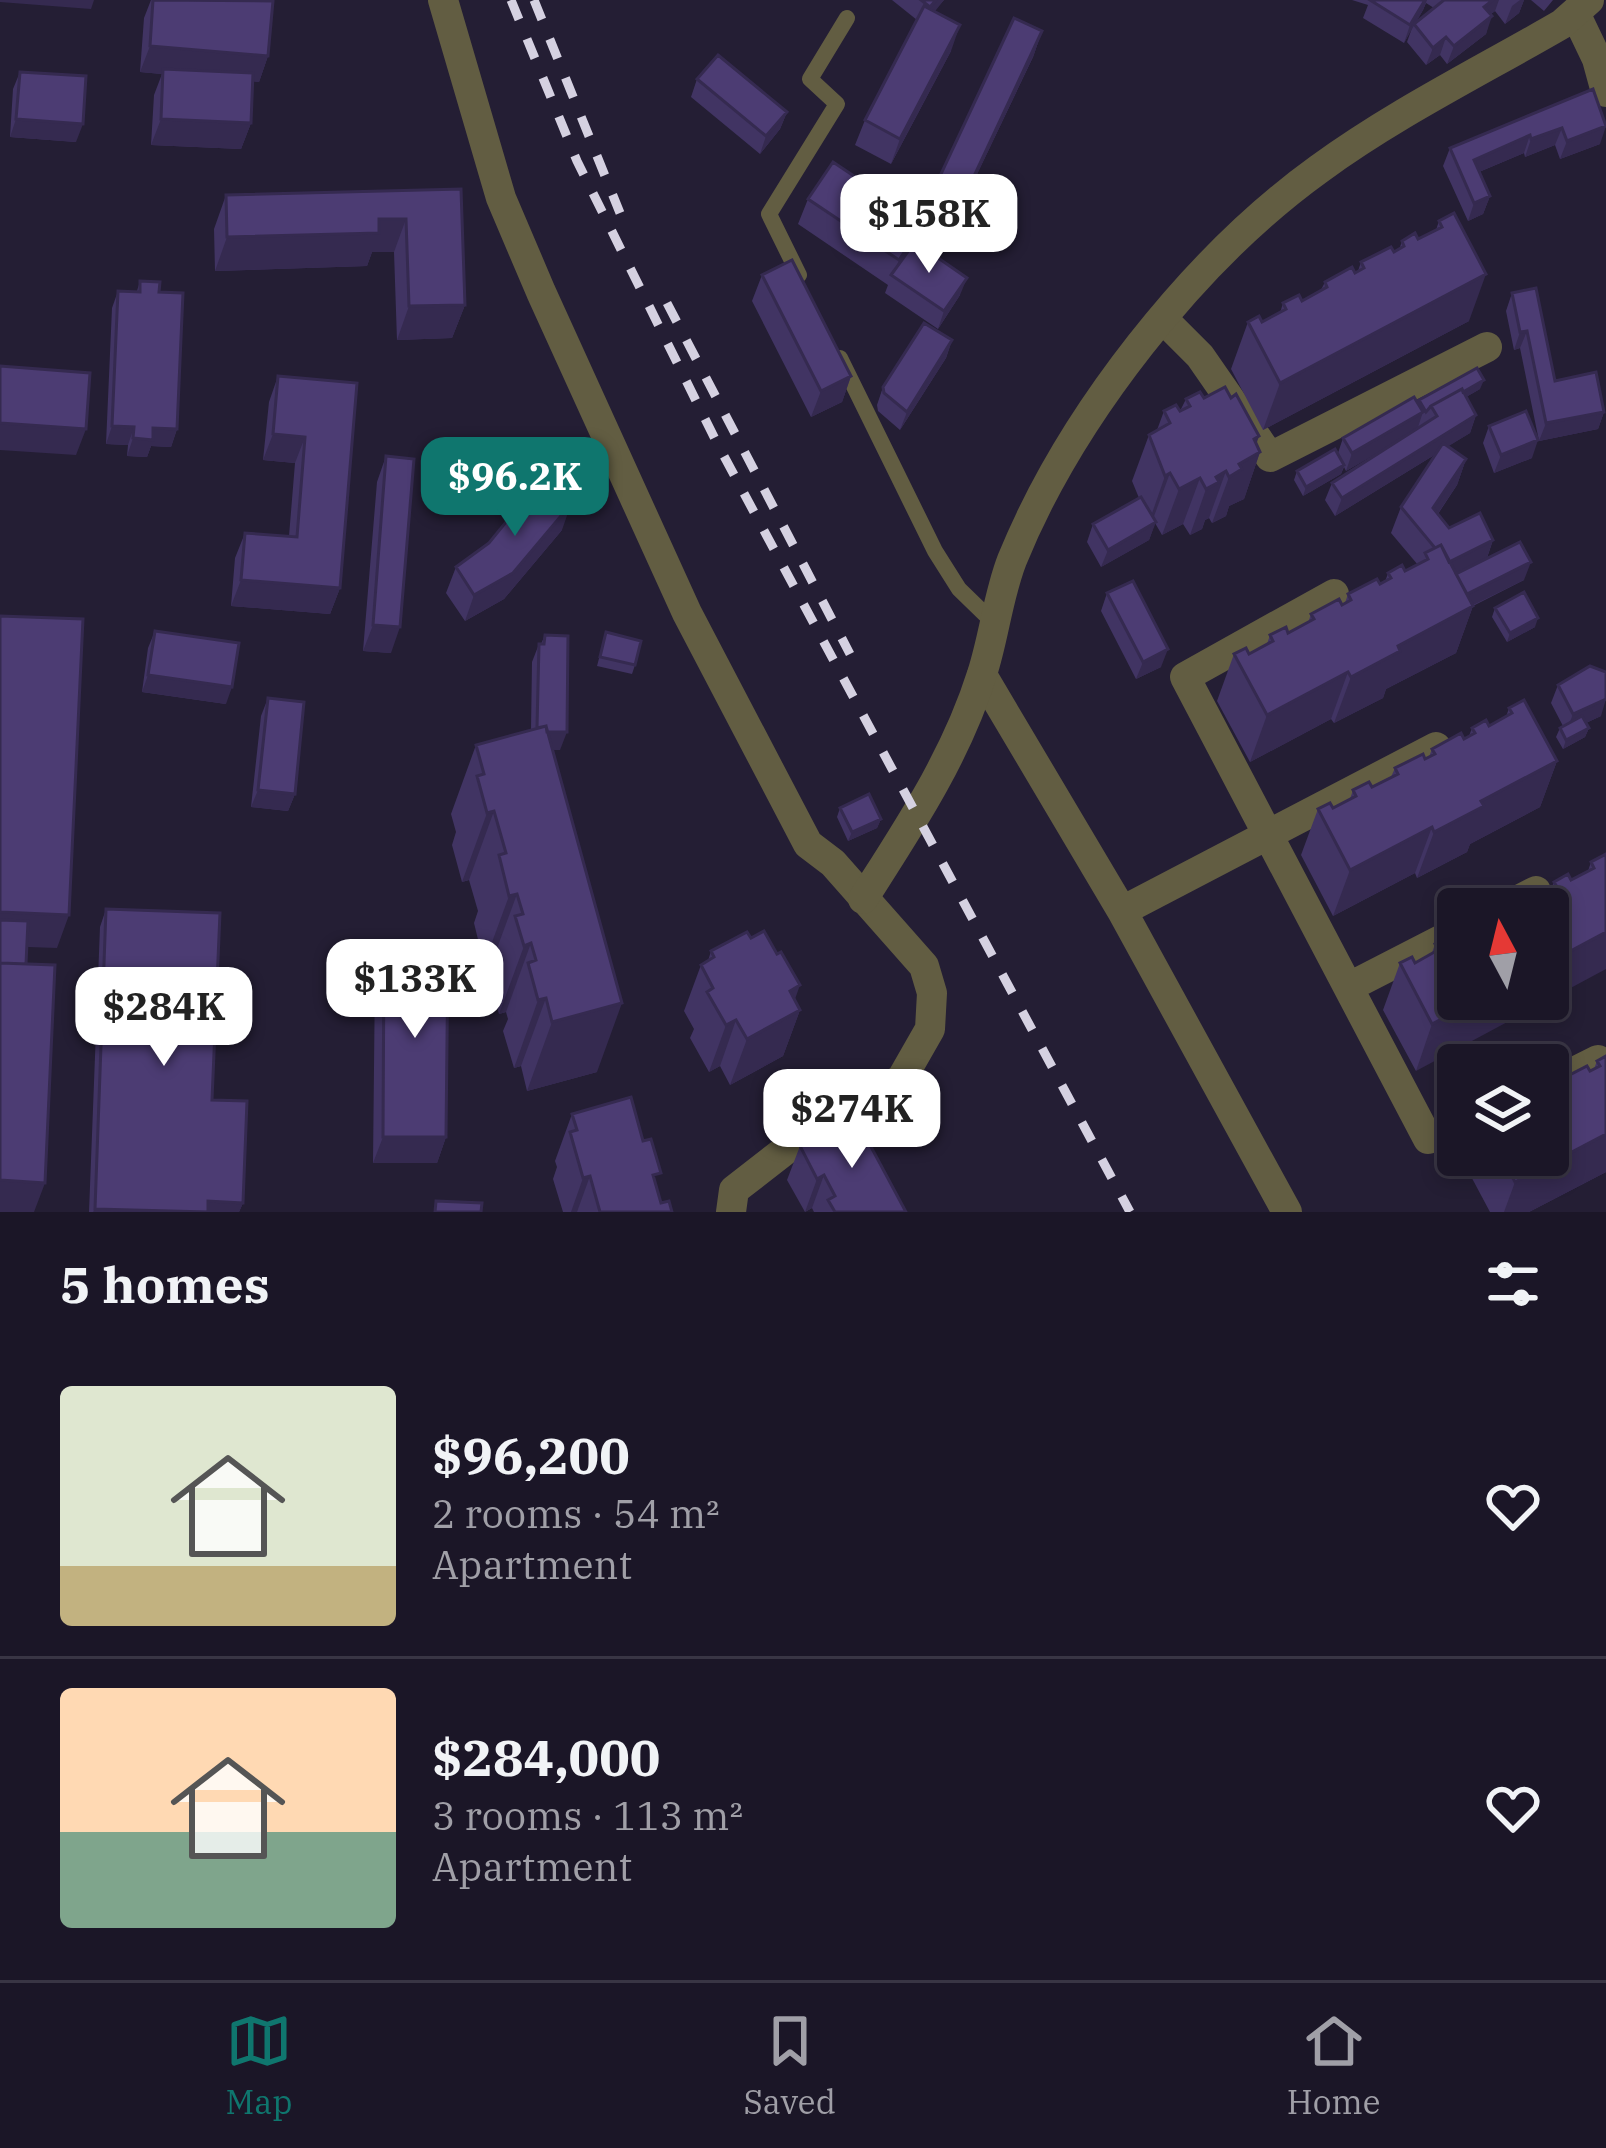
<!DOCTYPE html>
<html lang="en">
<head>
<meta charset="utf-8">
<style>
  :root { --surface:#1b1627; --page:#282333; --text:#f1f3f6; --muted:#a09fa7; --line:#393544; --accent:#0f766e }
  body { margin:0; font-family:"IBM Plex Serif",serif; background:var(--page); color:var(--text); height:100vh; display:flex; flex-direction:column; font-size:45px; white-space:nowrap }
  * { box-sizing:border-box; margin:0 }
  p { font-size:39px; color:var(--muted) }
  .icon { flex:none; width:66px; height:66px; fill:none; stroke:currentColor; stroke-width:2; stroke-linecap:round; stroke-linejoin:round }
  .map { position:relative; height:1212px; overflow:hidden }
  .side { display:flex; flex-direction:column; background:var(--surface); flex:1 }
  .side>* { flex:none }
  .needle { width:78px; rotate:353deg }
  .fabs { position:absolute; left:1437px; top:888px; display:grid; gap:24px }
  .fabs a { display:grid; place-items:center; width:132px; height:132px; border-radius:12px; background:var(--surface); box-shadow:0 6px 18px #0003,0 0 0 3px var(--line); font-size:60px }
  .price { position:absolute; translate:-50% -102px; padding:0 27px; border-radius:24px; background:#fff; color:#222; font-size:39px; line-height:78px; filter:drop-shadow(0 3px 6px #0008) }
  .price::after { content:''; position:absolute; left:50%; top:72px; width:36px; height:27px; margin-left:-18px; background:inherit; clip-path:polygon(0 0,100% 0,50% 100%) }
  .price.active { background:var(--accent); color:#fff }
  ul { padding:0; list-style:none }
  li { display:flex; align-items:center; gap:36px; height:300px; padding:0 60px }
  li+li { border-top:3px solid var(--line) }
  li span { display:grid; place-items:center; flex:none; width:336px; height:240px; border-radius:12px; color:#555 }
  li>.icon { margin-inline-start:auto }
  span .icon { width:144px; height:144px; fill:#fffc; stroke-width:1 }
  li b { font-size:51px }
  h2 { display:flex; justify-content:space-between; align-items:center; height:144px; padding:0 60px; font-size:51px }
  .tab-bar { display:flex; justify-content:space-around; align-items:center; height:168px; border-top:3px solid var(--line); background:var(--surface); font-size:33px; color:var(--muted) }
  .tab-bar a { display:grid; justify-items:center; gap:6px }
  .tab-bar .active { color:var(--accent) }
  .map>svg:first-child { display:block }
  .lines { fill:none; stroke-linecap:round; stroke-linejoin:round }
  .service { stroke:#625d42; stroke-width:16 }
  .minor { stroke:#625d42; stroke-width:30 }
  .tertiary { stroke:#625d42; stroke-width:30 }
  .rail { stroke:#d5d1e1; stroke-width:9; stroke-dasharray:21 21; stroke-linecap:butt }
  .wall { fill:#413463; fill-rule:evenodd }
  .shaded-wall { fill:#352a50 }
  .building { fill:#4c3c73; stroke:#352a50; stroke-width:3 }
</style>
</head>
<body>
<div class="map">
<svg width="1606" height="1212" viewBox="0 0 1606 1212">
  <rect width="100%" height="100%" fill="#241e34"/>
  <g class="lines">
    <path class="service" d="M799,275L769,214L837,104L810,79L847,18
      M840,358L935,551L959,589L995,624"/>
    <path class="minor" d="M443,0L501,198L541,292L687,613L808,844L833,863L924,966L932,993L930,1029L902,1078L842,1122L792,1145L734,1190L731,1212
      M1575,13L1597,59L1606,92
      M1163,319L1200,356L1270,457L1487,347
      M1334,594L1185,677L1428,1139L1458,1129
      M982,675L1122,911L1287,1212
      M1501,909L1536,891
      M1122,911L1436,747
      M1351,986L1458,931
      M1548,1085L1598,1060"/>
    <path class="tertiary" d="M863,899C909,827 956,757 982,674C994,637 998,596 1012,560C1070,417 1194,259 1319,169C1394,114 1481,71 1562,24L1589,0"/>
    <path class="rail" d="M511,0L577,161L718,445L1130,1212
      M534,0L620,213
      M667,303L850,654"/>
  </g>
  <path class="wall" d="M151,0H260L268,56L259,82L253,81L251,123L241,149L151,145L154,95L162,74L140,72L144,18Z
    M892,0H944L934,11L951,51L891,164L855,145L865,120L917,20Z
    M1352,0H1524L1519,13L1505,24L1495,11L1491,14L1486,34L1447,64L1440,55L1426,65L1407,42L1412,28L1404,43L1363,18L1368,5ZM1426,3L1434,8L1416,22L1423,10Z
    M1531,0H1553L1544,11Z
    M1042,31L1033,57L958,214L931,202L940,176Z
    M20,72L76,142L10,137L13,89Z
    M697,79L787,112L780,129L760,154L691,97Z
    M1593,89L1600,144L1560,159L1555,145L1525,157L1524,153L1479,172L1490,196L1483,214L1468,221L1443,166L1450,148Z
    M461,189L465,305L452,338L397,340L394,252H372L367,266L215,271L214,229L226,195Z
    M808,199L917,244L960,295L938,329L885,293L888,285L798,224Z
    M1454,213L1469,321L1263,430L1231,369L1248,322H1262L1280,313L1283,303L1302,301L1321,290L1325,282L1355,273L1358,271L1361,262L1394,252L1399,250L1402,241L1418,239L1436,230L1439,221Z
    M762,275L851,376L842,402L811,417L752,301Z
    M140,281L159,292L177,429L171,447L151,446L147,457L127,456L128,445L106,444L112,308L118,291H137Z
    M1512,293L1555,381L1604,412L1598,429L1539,441L1520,348L1514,350L1506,311Z
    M952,340L946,358L900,430L878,411L877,405L883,387Z
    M278,376L357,383L340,588L330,614L231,606L235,558L245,533L289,536L295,463L263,460L269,402Z
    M1480,389L1466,397L1476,415L1470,433L1448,446L1466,459L1457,485L1438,514L1449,528L1493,540L1487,558L1524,580L1473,606L1456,653L1386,689L1383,698L1334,723L1331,719L1250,762L1217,701L1234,654H1249L1267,644L1270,635L1288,633L1308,623L1311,614L1342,605L1345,603L1348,594L1380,584L1385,582L1388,573L1405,571L1418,565L1391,533L1401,507L1436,454L1335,516L1325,500L1332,483L1389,446L1346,471L1344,467L1341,474L1303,496L1294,480L1297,471L1338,453L1343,438L1418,403L1419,400Z
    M1204,398L1256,444L1260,452L1244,499L1229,506L1226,516L1212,523L1209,518L1205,520L1202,529L1190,535L1183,524L1162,535L1155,523L1149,540L1101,567L1087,542L1093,524L1139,498L1132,481L1149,435L1157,430L1164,411H1180L1186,399Z
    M1489,426L1532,458L1494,473L1483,443Z
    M386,456L391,653L363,651L377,482Z
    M562,530L504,599L465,621L446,593L456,567Z
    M1107,593L1161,667L1136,679L1101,611Z
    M1495,608L1535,627L1507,642L1492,617Z
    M155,631L226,704L142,692L148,648Z
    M606,632L635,665L632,674L597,666Z
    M545,635L560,750H552L597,1072L527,1091L521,1066L514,1068L503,1031L508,1019L506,1012L499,1014L490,984L495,972L492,962L484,964L474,923L478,911L469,880L462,882L452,845L456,832L451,814L476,745L531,730L532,662L539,644H541Z
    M1558,685L1601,716L1586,723L1589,728L1585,737L1563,749L1556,737L1560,728L1563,726L1551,703Z
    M268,698L295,794L288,811L251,807L261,716Z
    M1509,708L1557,761L1540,807L1470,844L1467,852L1417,878L1415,873L1333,916L1301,855L1318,809L1333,808L1350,799L1353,790L1372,787L1391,777L1395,768L1425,759L1429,757L1432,749L1464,739L1469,736L1472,728L1489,726L1506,717Z
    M840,808L881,819L877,828L848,841L837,817Z
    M1606,854L1416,1071L1383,1010L1400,963H1415L1432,953L1435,944L1454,941L1548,909H1511L1514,903L1550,891L1554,882L1571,880L1588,871L1591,862Z
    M106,909L243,1203L239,1212H89L100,927Z
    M384,946L446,1137L437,1163H373L375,972Z
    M711,951L795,1000L800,1010L783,1056L730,1085L720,1066L709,1072L690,1038L694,1029L684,1011L701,965L708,961Z
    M1606,1056V1172L1529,1212H1490L1466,1167L1470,1155H1548L1556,1089L1560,1080L1594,1069L1597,1061Z
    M572,1114L656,1185L661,1203L672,1212H563L553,1179L557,1167L555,1161Z
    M800,1146L906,1212H814L812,1208L805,1212L787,1180Z"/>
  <path class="shaded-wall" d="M0,0H94L91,9L0,2Z
    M936,0H944L924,25L930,7Z
    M1425,0H1427L1423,10L1404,43L1410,25Z
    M1493,0H1499L1495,11L1478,24L1484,7Z
    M1520,0H1524L1519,13L1505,24L1512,6Z
    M1492,16L1486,34L1447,64L1454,46Z
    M960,25L951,51L891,164L900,139Z
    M1042,31L1033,57L958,214L968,189Z
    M1446,37L1440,55L1426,65L1433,48Z
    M150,46L268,56L259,82L163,74V69L162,74L140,72Z
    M787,112L780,129L760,154L766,136Z
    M16,119L83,124L76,142L10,137Z
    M161,119L251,123L241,149L151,145Z
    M1606,126L1600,144L1560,159L1567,141Z
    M1562,128L1555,145L1525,157L1531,139Z
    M1530,135L1524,153L1467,177L1474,160Z
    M1490,196L1483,214L1468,221L1474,203Z
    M379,219H406L394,252H372L367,266L215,271L227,237Z
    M924,223L915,249L893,277L899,260Z
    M1486,274L1469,321L1263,430L1280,383Z
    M967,278L960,295L938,329L944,311Z
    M465,305L452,338L397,340L409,306Z
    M1527,331L1520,348L1514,350L1520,332Z
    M952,340L946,358L900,430L907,412Z
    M851,376L842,402L811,417L821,391Z
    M1484,380L1480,389L1436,414L1432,409Z
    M1423,412L1417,430L1346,471L1352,453Z
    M1604,412L1598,429L1539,441L1546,423Z
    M1476,415L1470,433L1335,516L1342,498Z
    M0,423L86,429L76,455L0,450Z
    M112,426L134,427L128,445L106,444Z
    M153,428L177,429L171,447L151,446L147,457L127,456L133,438Z
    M273,434L305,437L295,463L263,460Z
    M1259,436L1252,457L1260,452L1244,499L1229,506L1226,516L1212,523L1229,477L1254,439Z
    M1538,440L1532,458L1494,473L1501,455Z
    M1466,459L1457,485L1424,534L1433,508Z
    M1344,465L1341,474L1303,496L1306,487Z
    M1226,471L1209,518L1205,520L1202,529L1190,535L1206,489L1216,477Z
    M1170,473L1153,519L1149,522L1165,476Z
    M1200,478L1183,524L1162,535L1179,489Z
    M571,504L562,530L504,599L465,621L474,595Z
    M1156,522L1149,540L1101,567L1108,550Z
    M1493,540L1484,566L1455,580L1447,563Z
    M1531,562L1524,580L1457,613L1463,596Z
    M241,580L340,588L330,614L231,606Z
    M1473,606L1456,653L1386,689L1383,698L1334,723L1351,677L1398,646Z
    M1538,618L1535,627L1507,642L1510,633Z
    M373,625L400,627L391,653L363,651Z
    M1168,649L1161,667L1136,679L1143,662Z
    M1348,672L1331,719L1250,762L1267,715Z
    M148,675L232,687L226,704L142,692Z
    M1606,699L1601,716L1566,732L1573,714Z
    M1589,728L1585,737L1563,749L1566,740Z
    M537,732H567L560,750H531Z
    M1557,761L1540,807L1470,844L1467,852L1417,878L1434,832L1481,801Z
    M258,790L295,794L288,811L251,807Z
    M494,811L469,880L462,882L487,813Z
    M881,819L877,828L848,841L852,832Z
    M1432,827L1415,873L1333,916L1350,870Z
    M517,894L492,962L484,964L509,896Z
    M0,912L69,915L57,948L0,946Z
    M1606,932V969L1416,1071L1432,1024L1480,999H1548V963Z
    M531,943L506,1012L499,1014L524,946Z
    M800,985L789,1016L800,1010L783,1056L730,1085L747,1039L790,991Z
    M546,998L521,1066L514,1068L538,1000Z
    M622,1003L597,1072L527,1091L552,1022Z
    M736,1020L720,1066L709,1072L726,1025Z
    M1606,1134V1172L1529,1212H1504L1515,1182Z
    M383,1137H446L437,1163H373Z
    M824,1175L812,1208L805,1212L817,1179Z
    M590,1176L577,1212H571L583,1178Z
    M0,1180L45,1183L34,1212H0Z
    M208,1201L243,1203L239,1212H204Z
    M95,1209L176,1212H93Z"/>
  <path class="building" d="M153,0L273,1L268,56L150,46Z
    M921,0H936L930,7Z
    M1370,0H1425L1410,25Z
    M1444,0H1493L1484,7L1492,16L1454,46L1446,37L1433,48L1414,24Z
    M924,6L960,25L900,139L865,120Z
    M1014,18L1042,31L968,189L940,176Z
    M718,55L787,112L766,136L697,79Z
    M163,69L253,73L251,123L161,119Z
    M20,72L86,76L83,124L16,119Z
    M1593,89L1606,126L1567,141L1562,128L1531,139L1530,135L1474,160L1490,196L1474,203L1450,148Z
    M833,162L924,223L899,260L808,199Z
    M461,189L465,305L409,306L406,219H379V233L227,237L226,195Z
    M1454,213L1486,274L1280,383L1248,322L1259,316L1262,322L1286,309L1283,303L1299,295L1302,301L1327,287L1325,282L1352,267L1355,273L1364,268L1361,262L1391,247L1394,252L1404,246L1402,241L1415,233L1418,239L1442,227L1439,221Z
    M915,242L967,278L944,311L891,275Z
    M792,260L851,376L821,391L762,275Z
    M140,281L160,282L159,292L183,293L177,429L153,428V440L133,438L134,427L112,426L118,291L140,292Z
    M1536,288L1555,381L1596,372L1604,412L1546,423L1527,331L1520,332L1512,293Z
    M924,323L952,340L907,412L884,393L883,387Z
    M0,366L90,373L86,429L0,423Z
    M1477,368L1484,380L1463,392L1462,389L1431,406L1426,412L1419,400Z
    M278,376L357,383L340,588L241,580L245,533L297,537L305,437L273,434Z
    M1225,387L1231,398L1236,394L1259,436L1254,439L1260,452L1239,464L1242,469L1229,477L1226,471L1216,477L1219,482L1206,489L1200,478L1179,489L1170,473L1165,476L1149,435L1170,423L1164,411L1176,405L1180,411L1190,406L1186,399L1200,392L1204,398Z
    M1462,389L1476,415L1342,498L1332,483L1437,416L1431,406Z
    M1414,397L1423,412L1352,453L1343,438Z
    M1526,411L1538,440L1501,455L1489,426Z
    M1443,443L1466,459L1433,508L1449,528L1480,513L1493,540L1449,562L1441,545L1435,548L1401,507Z
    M1335,449L1344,465L1306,487L1297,471Z
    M386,456L414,459L400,627L373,625Z
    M541,479L571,504L513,573L474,595L456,567L489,543Z
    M1141,497L1156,522L1108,550L1093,524Z
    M1520,542L1531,562L1467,594L1456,574Z
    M1441,545L1473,606L1398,646L1400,651L1351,677L1348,672L1267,715L1234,654L1246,648L1249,654L1273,641L1270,635L1286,627L1288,633L1314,619L1311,614L1339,599L1342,605L1351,600L1348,594L1377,579L1380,584L1391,578L1388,573L1402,565L1405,571L1428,559L1425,553Z
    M1133,581L1168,649L1143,662L1107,593Z
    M1524,592L1538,618L1510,633L1495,608Z
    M0,616L83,619L69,915L0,912Z
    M155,631L239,643L232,687L148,675Z
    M606,632L641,641L635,665L600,657Z
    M545,635L568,636L567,732H547L546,726L537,728L539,644H544Z
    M1590,666L1606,672V699L1573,714L1558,685Z
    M268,698L304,702L295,794L258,790Z
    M1524,700L1557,761L1481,801L1484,806L1434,832L1432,827L1350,870L1318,809L1330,803L1333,808L1356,796L1353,790L1369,782L1372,787L1398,774L1395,768L1423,754L1425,759L1435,754L1432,749L1461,733L1464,739L1475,733L1472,728L1486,720L1489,726L1512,713L1509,708Z
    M1582,716L1589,728L1566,740L1560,728Z
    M546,726L622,1003L552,1022L546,998L538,1000L528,963L536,960L531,943L524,946L515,916L523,914L517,894L509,896L499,855L506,853L494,811L487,813L477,776L484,774L476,745Z
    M869,794L881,819L852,832L840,808Z
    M1606,854V932L1548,963V909H1516L1514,903L1543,888L1546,893L1557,887L1554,882L1568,874L1571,880L1594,868L1591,862Z
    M106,909L220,913L212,1100L247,1101L243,1203L208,1201V1212L95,1209Z
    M0,920L28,921L26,964L0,963Z
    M764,931L777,954L781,952L800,985L790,991L800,1010L747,1039L736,1020L726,1025L707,992L713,988L701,965L714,957L711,951L747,932L751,938Z
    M1451,936L1454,941L1458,940V999H1480L1432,1024L1400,963L1412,957L1415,963L1438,950L1435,944Z
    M384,946L448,947L446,1137H383Z
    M0,963L55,965L45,1183L0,1180Z
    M1606,1056V1134L1515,1182L1501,1155H1548V1094L1563,1086L1560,1080L1587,1066L1590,1071L1600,1066L1597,1061Z
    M631,1097L643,1141L651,1139L661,1173L653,1175L661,1203L669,1201L672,1212H600L590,1176L583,1178L570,1132L577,1130L572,1114Z
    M855,1117L906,1212H835L828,1200L835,1196L824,1175L817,1179L800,1146Z
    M436,1201L482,1203L481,1212H435Z"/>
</svg>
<div class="fabs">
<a><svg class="needle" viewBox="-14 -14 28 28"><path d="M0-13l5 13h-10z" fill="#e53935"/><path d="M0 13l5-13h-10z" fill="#a09fa7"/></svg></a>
<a><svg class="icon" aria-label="layers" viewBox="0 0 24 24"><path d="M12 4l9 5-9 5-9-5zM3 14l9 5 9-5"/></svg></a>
</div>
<b class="price" style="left:929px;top:276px">$158K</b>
<b class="price active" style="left:515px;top:539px">$96.2K</b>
<b class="price" style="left:415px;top:1041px">$133K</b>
<b class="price" style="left:164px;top:1069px">$284K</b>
<b class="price" style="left:852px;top:1171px">$274K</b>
</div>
<section class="side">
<h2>5 homes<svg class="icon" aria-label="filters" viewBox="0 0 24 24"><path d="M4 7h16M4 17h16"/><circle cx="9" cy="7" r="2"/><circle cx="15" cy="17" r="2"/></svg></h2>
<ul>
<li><span style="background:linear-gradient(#dfe7d0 75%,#c2b280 0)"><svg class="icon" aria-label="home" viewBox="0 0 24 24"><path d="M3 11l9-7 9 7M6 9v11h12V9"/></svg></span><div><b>$96,200</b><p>2 rooms · 54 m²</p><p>Apartment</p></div><svg class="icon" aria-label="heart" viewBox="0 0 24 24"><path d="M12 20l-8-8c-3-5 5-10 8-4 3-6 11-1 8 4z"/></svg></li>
<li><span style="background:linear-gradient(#ffd9b3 60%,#7fa58c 0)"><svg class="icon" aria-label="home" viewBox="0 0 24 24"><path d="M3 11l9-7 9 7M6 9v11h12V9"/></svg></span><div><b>$284,000</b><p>3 rooms · 113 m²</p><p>Apartment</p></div><svg class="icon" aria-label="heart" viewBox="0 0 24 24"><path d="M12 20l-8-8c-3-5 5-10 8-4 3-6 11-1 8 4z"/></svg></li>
</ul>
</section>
<nav class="tab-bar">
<a class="active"><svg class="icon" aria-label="map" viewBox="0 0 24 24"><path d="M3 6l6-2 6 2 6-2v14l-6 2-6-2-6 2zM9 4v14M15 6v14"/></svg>Map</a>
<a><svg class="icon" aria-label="saved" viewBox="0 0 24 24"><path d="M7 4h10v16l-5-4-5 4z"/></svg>Saved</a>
<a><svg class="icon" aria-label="home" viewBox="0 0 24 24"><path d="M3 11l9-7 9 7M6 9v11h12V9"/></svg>Home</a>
</nav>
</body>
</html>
